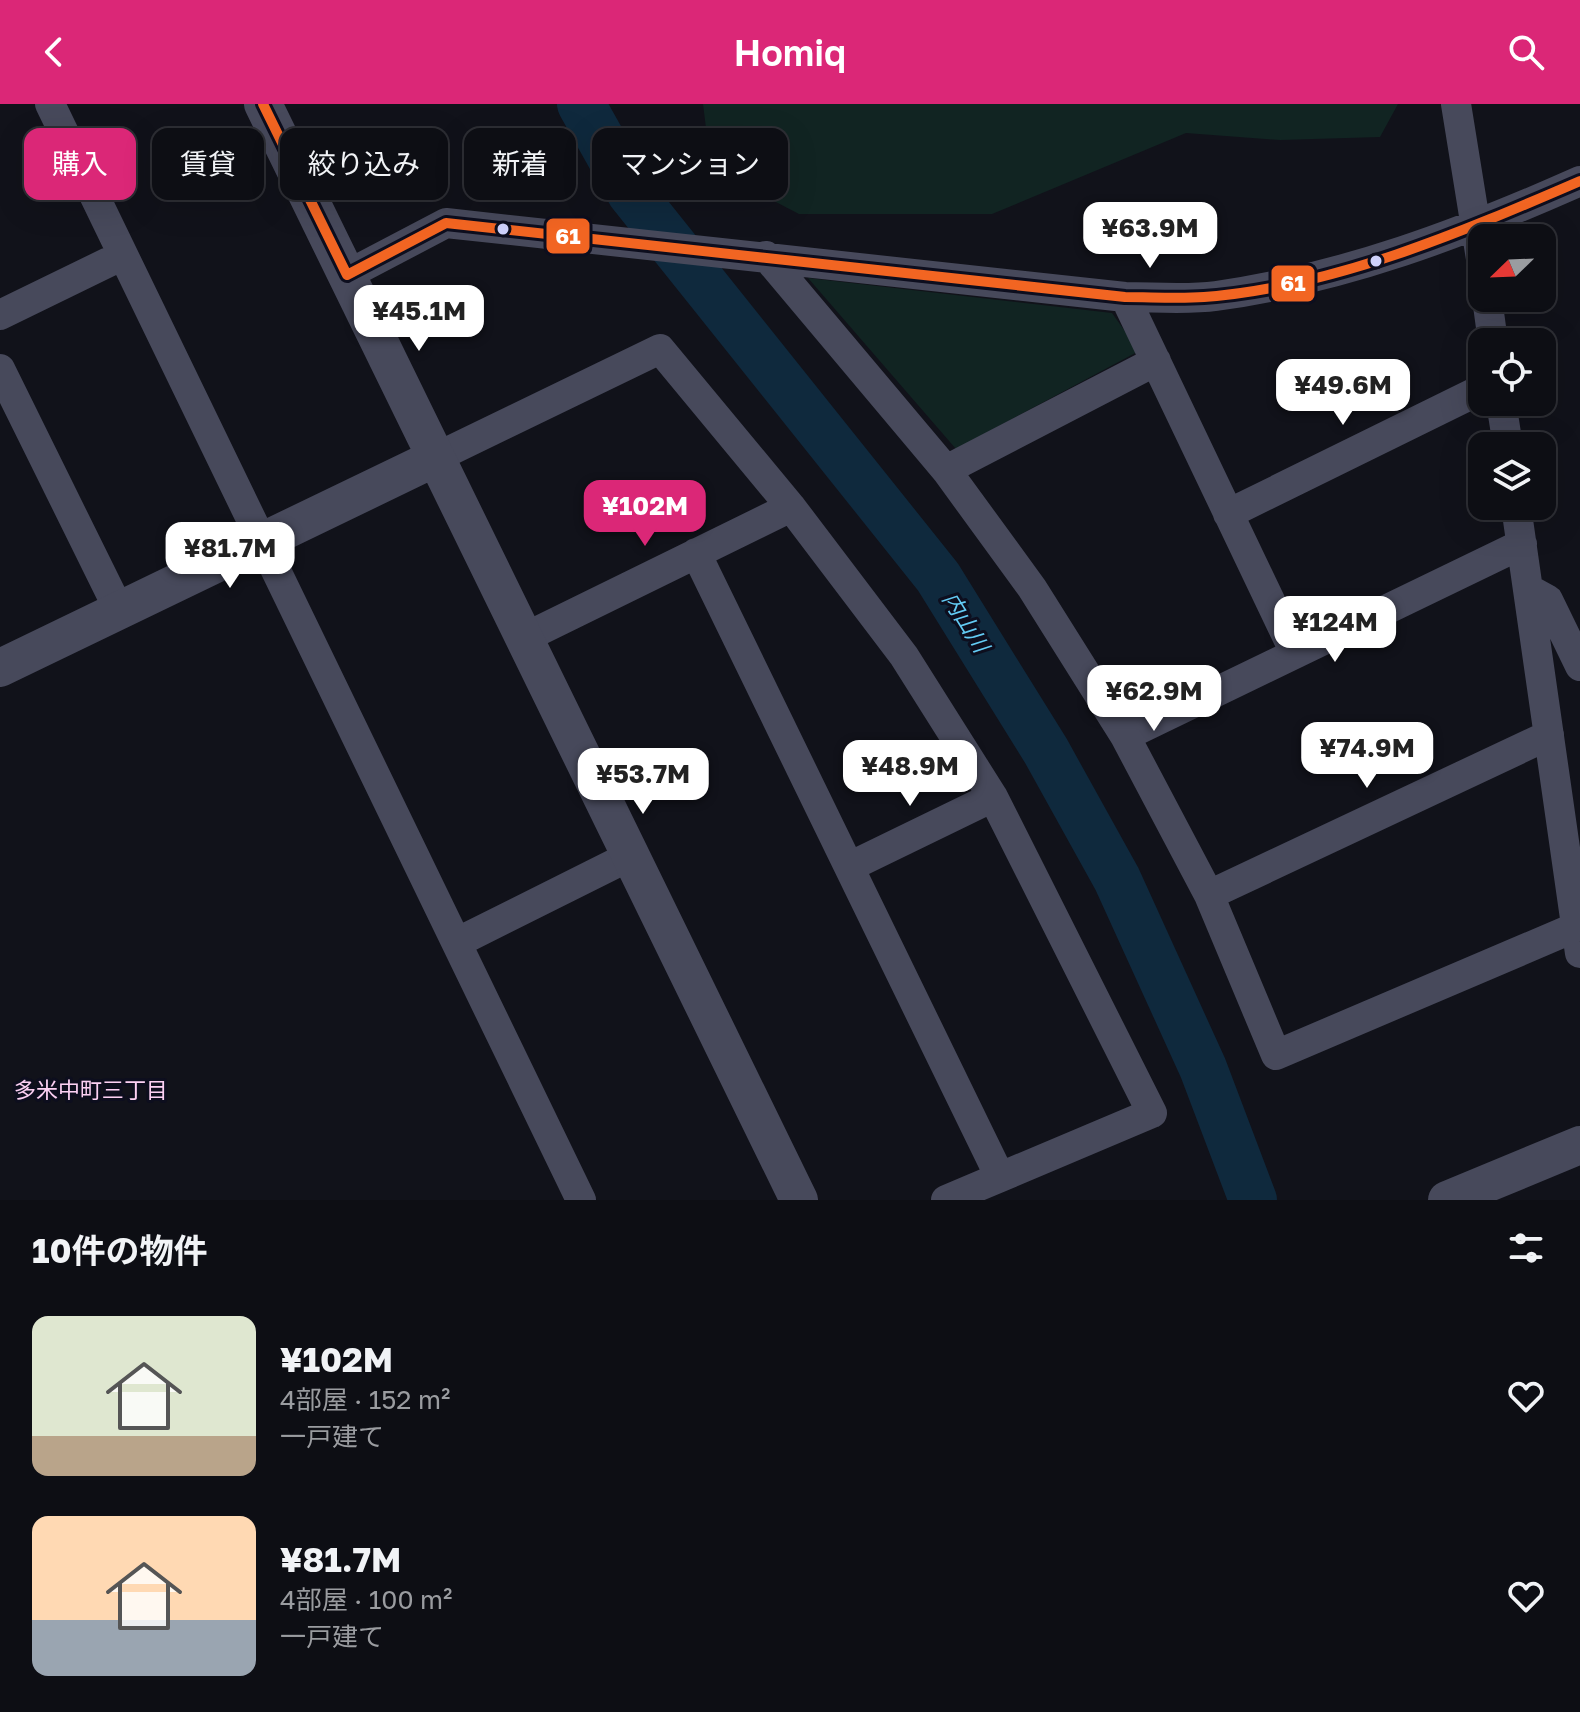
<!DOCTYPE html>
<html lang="ja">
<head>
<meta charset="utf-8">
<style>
  :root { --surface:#0d0e14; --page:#16171d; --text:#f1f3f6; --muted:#9a9ca0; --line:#2d2e34; --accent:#db2777 }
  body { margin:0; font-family:"Golos Text","Noto Sans JP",sans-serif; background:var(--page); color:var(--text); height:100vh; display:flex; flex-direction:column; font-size:30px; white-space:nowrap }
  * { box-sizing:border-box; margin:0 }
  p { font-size:26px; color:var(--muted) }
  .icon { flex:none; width:44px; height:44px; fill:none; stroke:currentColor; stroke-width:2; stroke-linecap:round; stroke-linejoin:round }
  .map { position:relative; height:1096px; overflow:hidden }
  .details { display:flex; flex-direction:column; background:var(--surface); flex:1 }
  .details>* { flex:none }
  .top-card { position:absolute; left:24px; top:24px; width:800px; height:72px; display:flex; gap:16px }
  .needle { width:52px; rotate:247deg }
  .tools { position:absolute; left:1468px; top:120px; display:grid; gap:16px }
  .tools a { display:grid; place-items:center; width:88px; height:88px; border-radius:16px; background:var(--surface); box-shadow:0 8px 32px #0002,0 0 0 2px var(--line); font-size:40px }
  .price { position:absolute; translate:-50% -68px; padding:0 18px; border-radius:16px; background:#fff; color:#222; font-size:26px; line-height:52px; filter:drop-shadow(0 2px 4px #0008) }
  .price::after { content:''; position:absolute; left:50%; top:48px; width:24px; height:18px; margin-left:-12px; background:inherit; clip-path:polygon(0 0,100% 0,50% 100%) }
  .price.current { background:var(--accent); color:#fff }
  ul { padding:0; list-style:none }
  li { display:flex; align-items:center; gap:24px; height:200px; padding:0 32px }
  li span { display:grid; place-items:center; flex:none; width:224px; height:160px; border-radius:16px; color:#555 }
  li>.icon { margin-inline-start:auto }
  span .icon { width:96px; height:96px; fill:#fffc; stroke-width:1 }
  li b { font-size:34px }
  h2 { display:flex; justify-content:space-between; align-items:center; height:96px; padding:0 32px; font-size:34px }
  .chip { padding:0 28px; border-radius:16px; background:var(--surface); box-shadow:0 8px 32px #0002,0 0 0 2px var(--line); font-size:28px; line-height:72px }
  .chip.current { background:var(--accent); color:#fff }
  header { display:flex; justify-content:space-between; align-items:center; height:104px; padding:0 32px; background:var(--accent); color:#fff; font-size:36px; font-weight:600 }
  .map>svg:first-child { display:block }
  .green { fill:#112422 }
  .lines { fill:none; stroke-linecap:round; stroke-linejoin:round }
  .river { stroke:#0f293d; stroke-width:48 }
  .minor { stroke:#47495b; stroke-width:30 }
  .tertiary { stroke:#47495b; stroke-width:38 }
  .bus-1-casing { stroke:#0d0e1e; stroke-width:16 }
  .bus-1 { stroke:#f26522; stroke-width:10 }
  .bus-dot { fill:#ced1fc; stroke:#0d0e1e; stroke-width:3 }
  .labels { text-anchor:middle; stroke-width:6; stroke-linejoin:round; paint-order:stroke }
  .water-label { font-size:22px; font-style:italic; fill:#63cbf4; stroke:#0d0e1e }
  .neighbourhood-label { font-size:22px; fill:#fcd0f3; stroke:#0d0e1e }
  .line-badge { stroke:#0d0e1e; stroke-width:3 }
  .badge-label { font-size:22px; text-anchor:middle; font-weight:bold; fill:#fff }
</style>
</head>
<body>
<header><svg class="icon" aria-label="back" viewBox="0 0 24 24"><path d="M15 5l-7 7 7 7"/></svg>Homiq<svg class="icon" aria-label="search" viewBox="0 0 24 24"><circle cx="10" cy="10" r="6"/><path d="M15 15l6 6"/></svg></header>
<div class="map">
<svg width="1580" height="1096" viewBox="0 0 1580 1096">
  <rect width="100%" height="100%" fill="#11121a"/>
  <path class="green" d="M703,0H1398L1380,33L1280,36L1186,29L992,110H799L711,64Z
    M808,174L1112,209L1139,247L956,345Z"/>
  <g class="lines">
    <path class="river" d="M581,0L631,89L938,473L1046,647L1117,775L1203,964L1253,1096"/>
    <path class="minor" d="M50,0L581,1096
      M1456,0L1482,161
      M766,152L946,366L1032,484L1125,632L1209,791L1276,951L1576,823
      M347,171L446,119L1125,193C1154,193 1187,196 1216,192C1344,174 1463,129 1580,77
      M1125,193L1295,549
      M1487,194L1493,238
      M0,211L123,151
      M0,265L119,506
      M1501,298L1508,342
      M435,354L660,245L791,403L904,552L993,693L1152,1009L946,1096
      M946,366L1156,257
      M1516,402L1580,849
      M1228,410L1482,285
      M696,449L1000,1073
      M1528,485L1548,496L1580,562
      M522,535L791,403
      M1125,632L1522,440
      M849,763L993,693
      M1209,791L1549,631
      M458,838L628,753"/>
    <path class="tertiary" d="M263,0L799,1096
      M0,564L435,354
      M1447,1096L1580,1041"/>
    <defs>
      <path id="bus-1" d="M263,0L347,171L446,119L1125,193C1151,193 1178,195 1204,193C1334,183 1462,128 1580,77"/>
    </defs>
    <use href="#bus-1" class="bus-1-casing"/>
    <use href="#bus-1" class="bus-1"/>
  </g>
  <g class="bus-dot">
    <circle cx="503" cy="125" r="7"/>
    <circle cx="1376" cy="157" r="7"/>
  </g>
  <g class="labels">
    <g class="water-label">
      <text transform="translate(966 518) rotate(58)" y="8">内山川</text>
    </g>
    <g class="neighbourhood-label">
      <text x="91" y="994">多米中町三丁目</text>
    </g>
  </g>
  <g class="line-badge">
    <rect x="545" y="113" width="46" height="38" rx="8" fill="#f26522"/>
    <rect x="1270" y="160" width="46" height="39" rx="8" fill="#f26522"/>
  </g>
  <g class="badge-label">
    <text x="568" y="140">61</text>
    <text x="1293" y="187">61</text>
  </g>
</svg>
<div class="tools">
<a><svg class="needle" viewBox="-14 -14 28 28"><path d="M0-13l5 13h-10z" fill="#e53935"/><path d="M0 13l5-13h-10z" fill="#9a9ca0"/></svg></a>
<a><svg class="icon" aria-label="locate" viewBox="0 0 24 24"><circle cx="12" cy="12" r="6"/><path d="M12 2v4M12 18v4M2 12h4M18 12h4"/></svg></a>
<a><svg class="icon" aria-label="layers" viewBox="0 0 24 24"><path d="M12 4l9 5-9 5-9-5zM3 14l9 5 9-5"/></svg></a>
</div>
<b class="price" style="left:1150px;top:166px">¥63.9M</b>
<b class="price" style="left:419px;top:249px">¥45.1M</b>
<b class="price" style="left:1343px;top:323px">¥49.6M</b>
<b class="price current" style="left:645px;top:444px">¥102M</b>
<b class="price" style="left:230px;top:486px">¥81.7M</b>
<b class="price" style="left:1335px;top:560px">¥124M</b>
<b class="price" style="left:1154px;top:629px">¥62.9M</b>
<b class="price" style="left:1367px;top:686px">¥74.9M</b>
<b class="price" style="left:910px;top:704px">¥48.9M</b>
<b class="price" style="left:643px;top:712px">¥53.7M</b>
<div class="top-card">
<a class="chip current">購入</a>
<a class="chip">賃貸</a>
<a class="chip">絞り込み</a>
<a class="chip">新着</a>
<a class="chip">マンション</a>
</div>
</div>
<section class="details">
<h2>10件の物件<svg class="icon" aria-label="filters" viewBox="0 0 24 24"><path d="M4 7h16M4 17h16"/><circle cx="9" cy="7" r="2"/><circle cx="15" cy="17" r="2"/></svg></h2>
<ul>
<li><span style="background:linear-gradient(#dfe7d0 75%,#b9a48a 0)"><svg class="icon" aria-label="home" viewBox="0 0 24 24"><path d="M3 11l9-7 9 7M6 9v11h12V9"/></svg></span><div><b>¥102M</b><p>4部屋 · 152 m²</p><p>一戸建て</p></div><svg class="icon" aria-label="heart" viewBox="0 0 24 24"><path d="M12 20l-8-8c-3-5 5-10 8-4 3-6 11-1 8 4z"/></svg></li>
<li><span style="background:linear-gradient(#ffd9b3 65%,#9aa5b1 0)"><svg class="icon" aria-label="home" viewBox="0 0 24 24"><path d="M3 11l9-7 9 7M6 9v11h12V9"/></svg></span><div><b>¥81.7M</b><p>4部屋 · 100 m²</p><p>一戸建て</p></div><svg class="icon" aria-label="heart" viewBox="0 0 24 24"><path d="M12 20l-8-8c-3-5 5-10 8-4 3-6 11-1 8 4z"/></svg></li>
</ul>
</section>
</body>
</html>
